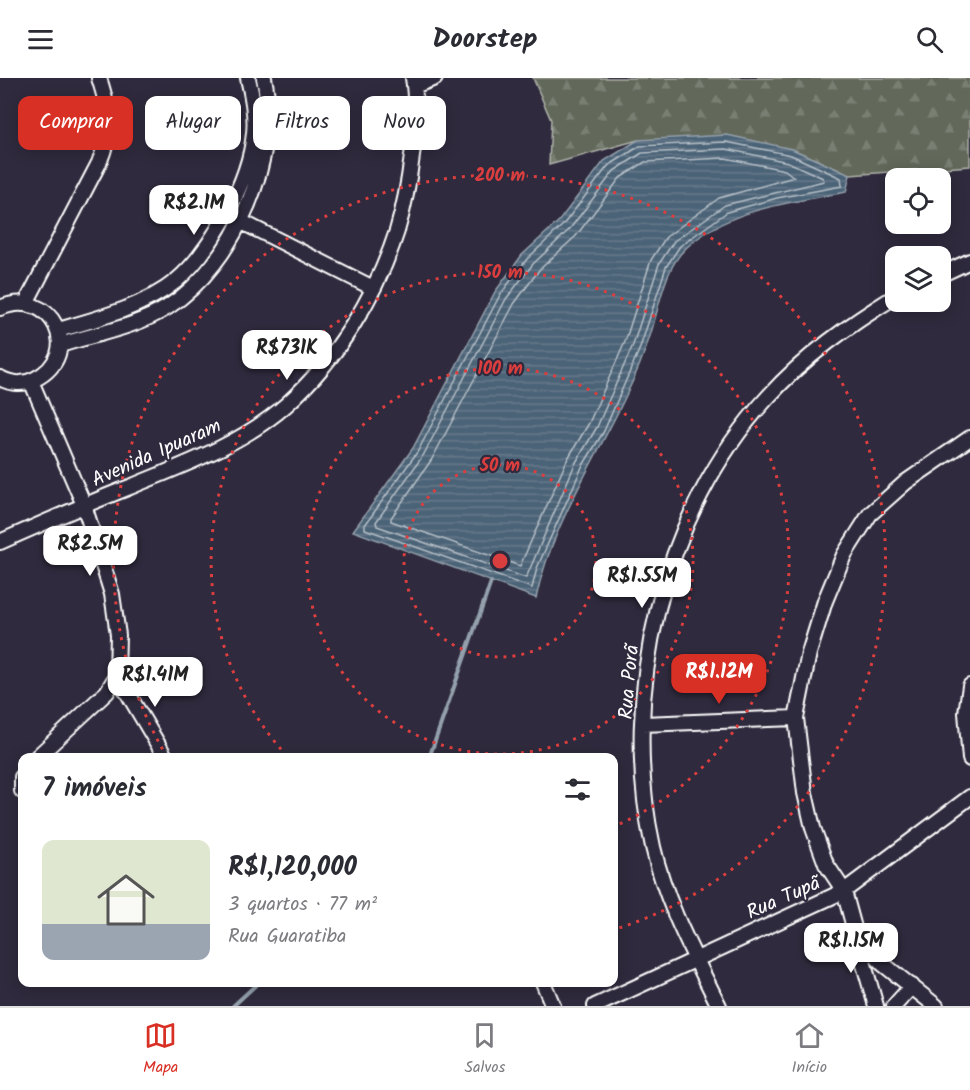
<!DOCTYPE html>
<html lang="pt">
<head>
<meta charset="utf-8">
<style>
  :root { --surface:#fff; --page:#f7f7f7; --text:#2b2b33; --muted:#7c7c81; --line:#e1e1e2; --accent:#d93025 }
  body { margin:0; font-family:Kalam,sans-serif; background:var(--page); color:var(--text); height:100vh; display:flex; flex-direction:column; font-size:22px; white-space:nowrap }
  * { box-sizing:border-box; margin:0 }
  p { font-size:20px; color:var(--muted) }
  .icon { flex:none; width:33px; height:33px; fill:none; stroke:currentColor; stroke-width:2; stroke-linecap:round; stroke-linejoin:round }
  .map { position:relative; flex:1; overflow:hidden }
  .side { position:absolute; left:18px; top:675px; width:600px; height:234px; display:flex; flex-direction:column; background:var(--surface); border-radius:12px; box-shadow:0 3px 15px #0003 }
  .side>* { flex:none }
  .hud { position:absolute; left:18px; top:18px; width:600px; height:54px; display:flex; gap:12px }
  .fabs { position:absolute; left:885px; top:90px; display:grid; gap:12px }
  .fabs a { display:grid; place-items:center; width:66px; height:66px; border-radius:12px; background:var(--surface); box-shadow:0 3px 15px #0003; font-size:30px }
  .price { position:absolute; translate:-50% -51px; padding:0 14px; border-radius:12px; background:#fff; color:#222; font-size:20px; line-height:39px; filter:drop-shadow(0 2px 3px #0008) }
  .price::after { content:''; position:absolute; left:50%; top:36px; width:18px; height:14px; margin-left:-9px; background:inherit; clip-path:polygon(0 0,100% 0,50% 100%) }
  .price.on { background:var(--accent); color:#fff }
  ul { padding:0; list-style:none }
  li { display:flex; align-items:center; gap:18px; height:150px; padding:0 24px }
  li+li { border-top:2px solid var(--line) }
  li span { display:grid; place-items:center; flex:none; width:168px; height:120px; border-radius:12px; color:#555 }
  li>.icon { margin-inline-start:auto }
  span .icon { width:72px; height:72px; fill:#fffc; stroke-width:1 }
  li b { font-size:26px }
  h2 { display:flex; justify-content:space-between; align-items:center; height:72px; padding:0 24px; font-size:26px }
  .tag { padding:0 21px; border-radius:12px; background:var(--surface); box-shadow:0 3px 15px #0003; font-size:21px; line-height:54px }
  .tag.on { background:var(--accent); color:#fff }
  header { display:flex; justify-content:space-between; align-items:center; height:78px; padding:0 24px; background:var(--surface); font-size:27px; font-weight:700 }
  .menu { display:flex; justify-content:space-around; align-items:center; height:84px; border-top:2px solid var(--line); background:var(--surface); font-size:16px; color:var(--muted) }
  .menu a { display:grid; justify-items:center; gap:3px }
  .menu .on { color:var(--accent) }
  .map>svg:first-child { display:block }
  .forest { fill:url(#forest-firs); stroke:#b0b4ac; stroke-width:1.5 }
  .water { fill:url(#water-rules); stroke:#94a1ad; stroke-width:1.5 }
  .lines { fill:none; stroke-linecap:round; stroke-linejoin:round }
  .shore { stroke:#b7c1c9; stroke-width:1.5 }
  .stream { stroke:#94a1ad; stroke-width:4 }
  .minor-casing { stroke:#fff; stroke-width:18 }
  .minor { stroke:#2f2a3d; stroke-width:14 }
  .ring { fill:none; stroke:#da3e3e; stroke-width:3; stroke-dasharray:3 6 }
  .labels { text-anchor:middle; stroke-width:4.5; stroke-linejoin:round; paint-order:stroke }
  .street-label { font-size:20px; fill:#fff; stroke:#2f2a3d }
  .centre { fill:#da3e3e; stroke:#2f2a3d; stroke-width:3 }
  .ring-label { font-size:18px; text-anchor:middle; font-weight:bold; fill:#da3e3e; stroke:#2f2a3d; stroke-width:4.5; stroke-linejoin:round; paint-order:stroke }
</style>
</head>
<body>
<header><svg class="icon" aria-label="menu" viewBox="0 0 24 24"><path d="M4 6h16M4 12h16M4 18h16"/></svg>Doorstep<svg class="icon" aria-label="search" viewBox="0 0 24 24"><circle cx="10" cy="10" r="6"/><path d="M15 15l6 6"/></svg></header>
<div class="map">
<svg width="970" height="928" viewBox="0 0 970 928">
  <defs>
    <pattern id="forest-firs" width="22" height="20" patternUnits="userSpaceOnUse" patternTransform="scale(1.5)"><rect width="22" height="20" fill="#62685a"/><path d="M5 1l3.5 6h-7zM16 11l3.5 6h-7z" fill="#7a7f73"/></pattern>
    <pattern id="water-rules" width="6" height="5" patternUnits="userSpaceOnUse" patternTransform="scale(1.5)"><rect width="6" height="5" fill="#4c6377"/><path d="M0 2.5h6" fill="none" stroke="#677a8b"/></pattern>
  </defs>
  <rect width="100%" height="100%" fill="#2f2a3d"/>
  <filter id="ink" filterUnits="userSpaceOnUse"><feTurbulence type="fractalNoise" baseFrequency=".0167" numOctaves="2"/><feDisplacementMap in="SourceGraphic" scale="12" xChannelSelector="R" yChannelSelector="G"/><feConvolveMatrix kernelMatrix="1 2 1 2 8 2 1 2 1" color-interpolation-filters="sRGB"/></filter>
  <g filter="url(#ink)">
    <path class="forest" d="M533,0H970V88L850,97L792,71L638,62L549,87L551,42Z"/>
    <path class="water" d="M727,57L792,71L850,97L846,114C790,125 729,130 686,170C664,190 659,231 650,258C621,349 556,427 536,520L353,453L413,370L495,214L522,177L559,143L604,83L638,62Z"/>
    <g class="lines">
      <path class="shore" d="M726,64L791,77L841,100L842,108L777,120L727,134L680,168L666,189L640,270L604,353L582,389L537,490L532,510L365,451V447L418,373L500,217L527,181L563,147L608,88L640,68Z
        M726,71L788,84L823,100L824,103L725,127L674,163L659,186L633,267L597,349L575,386L526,500L377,448L376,444L424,376L506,221L533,186L569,152L614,93L642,75Z
        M725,80L785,92L794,99L719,120L666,159L651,182L625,264L589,345L567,382L520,488L391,443V440L432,381L514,226L539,192L576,158L620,100L645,84Z"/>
      <path class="stream" d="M429,680L491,504
        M233,928L259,904"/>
      <defs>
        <path id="minor" d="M414,8L435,0
          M240,143L373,210
          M940,197L970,183
          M26,225L99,85C113,51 110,34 99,0
          M0,230C52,208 85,276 35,301C24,307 11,306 0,300
          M58,252C97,241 144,229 176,203C212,173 250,101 254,55C256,37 252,18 248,0
          M60,267C95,256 137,249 168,229C235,186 281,78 264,0
          M31,303L84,427L112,516L118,557L117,597L107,614L36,680
          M0,464C43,445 86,426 130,409C183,387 242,366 286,327C337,281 376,218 397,153C409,113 420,41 413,0
          M117,597L166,680
          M970,608L966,635L970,681
          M643,646L796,640
          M22,699V713
          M856,859L876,928
          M543,904L553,928
          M595,928L844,813L970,719
          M719,928C694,877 666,826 653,769C619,618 662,434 768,319C805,278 849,247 896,218
          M894,928L912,908
          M936,928L883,886L856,857L844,813L826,786L813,750L805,715L796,640L809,575L825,523L844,477L870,436L906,404L970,360"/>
      </defs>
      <use href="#minor" class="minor-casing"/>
      <use href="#minor" class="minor"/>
    </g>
  </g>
  <g class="ring">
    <circle cx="500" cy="483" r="96"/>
    <circle cx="500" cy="483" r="193"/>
    <path d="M287 678A289 289 0 1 1 615 748"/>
    <path d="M167 679A386 386 0 1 1 616 851"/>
  </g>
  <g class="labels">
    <g class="street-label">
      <text transform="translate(156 374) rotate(-24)" y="7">Avenida Ipuaram</text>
      <text transform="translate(628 604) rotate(-85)" y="7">Rua Porã</text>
      <text transform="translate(783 819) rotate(-24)" y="7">Rua Tupã</text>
    </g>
  </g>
  <circle cx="500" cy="483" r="9" class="centre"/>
  <g class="ring-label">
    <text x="500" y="103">200 m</text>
    <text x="500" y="200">150 m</text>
    <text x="500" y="296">100 m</text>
    <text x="500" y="393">50 m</text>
  </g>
</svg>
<div class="fabs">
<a><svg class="icon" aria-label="locate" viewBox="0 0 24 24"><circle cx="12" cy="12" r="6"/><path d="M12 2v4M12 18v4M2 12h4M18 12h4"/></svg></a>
<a><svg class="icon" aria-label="layers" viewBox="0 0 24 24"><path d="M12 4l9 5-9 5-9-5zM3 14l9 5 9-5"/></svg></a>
</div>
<b class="price" style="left:194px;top:158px">R$2.1M</b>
<b class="price" style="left:287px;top:303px">R$731K</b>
<b class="price" style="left:90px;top:499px">R$2.5M</b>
<b class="price" style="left:642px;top:531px">R$1.55M</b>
<b class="price on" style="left:719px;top:627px">R$1.12M</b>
<b class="price" style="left:155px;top:630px">R$1.41M</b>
<b class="price" style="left:851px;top:896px">R$1.15M</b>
<div class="hud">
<a class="tag on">Comprar</a>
<a class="tag">Alugar</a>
<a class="tag">Filtros</a>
<a class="tag">Novo</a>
</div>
<section class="side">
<h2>7 imóveis<svg class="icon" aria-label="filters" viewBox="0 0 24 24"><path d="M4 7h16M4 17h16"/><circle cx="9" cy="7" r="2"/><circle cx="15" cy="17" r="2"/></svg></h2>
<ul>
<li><span style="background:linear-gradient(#dfe7d0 70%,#9aa5b1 0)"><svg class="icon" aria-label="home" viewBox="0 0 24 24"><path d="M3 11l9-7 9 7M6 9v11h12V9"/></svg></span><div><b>R$1,120,000</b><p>3 quartos · 77 m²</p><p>Rua Guaratiba</p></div></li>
</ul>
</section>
</div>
<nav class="menu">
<a class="on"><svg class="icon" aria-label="map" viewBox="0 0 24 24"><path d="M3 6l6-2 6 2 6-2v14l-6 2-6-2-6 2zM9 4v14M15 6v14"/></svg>Mapa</a>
<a><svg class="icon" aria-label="saved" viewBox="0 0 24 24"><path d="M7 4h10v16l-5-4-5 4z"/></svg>Salvos</a>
<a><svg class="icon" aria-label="home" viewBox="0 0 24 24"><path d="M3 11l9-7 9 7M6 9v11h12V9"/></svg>Início</a>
</nav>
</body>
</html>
